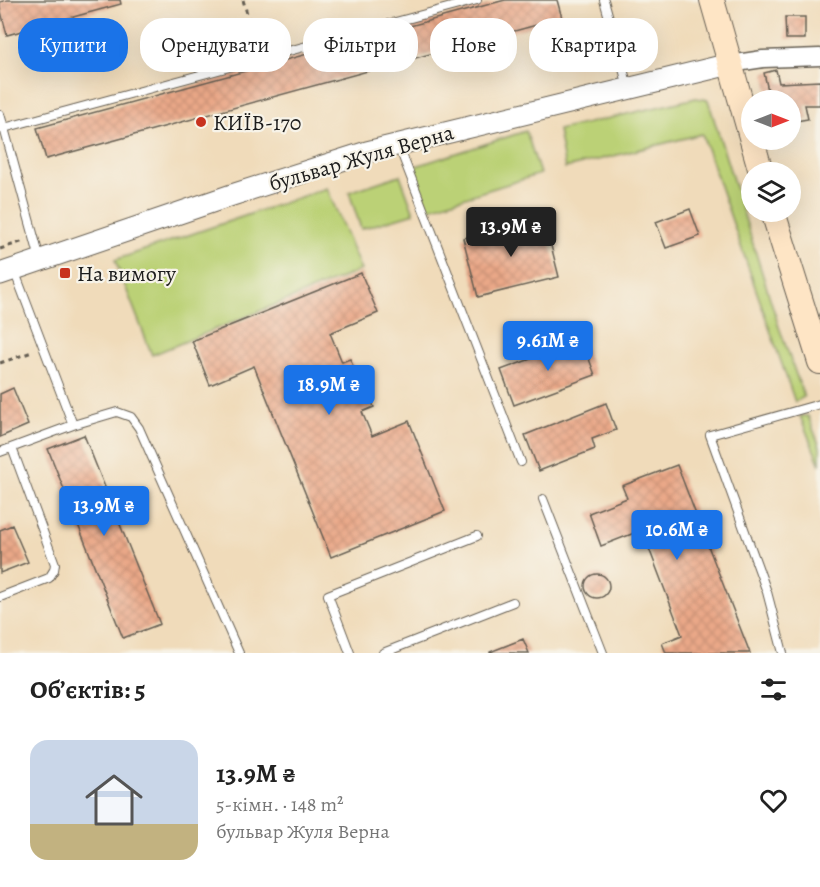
<!DOCTYPE html>
<html lang="uk">
<head>
<meta charset="utf-8">
<style>
  :root { --surface:#fff; --page:#f2f2f2; --text:#222; --muted:#767676; --line:#e0e0e0; --accent:#1a73e8 }
  body { margin:0; font-family:Alegreya,serif; background:var(--page); color:var(--text); height:100vh; display:flex; flex-direction:column; font-size:22px; white-space:nowrap }
  * { box-sizing:border-box; margin:0 }
  p { font-size:20px; color:var(--muted) }
  .icon { flex:none; width:33px; height:33px; fill:none; stroke:currentColor; stroke-width:2; stroke-linecap:round; stroke-linejoin:round }
  .map { position:relative; height:653px; overflow:hidden }
  .side { display:flex; flex-direction:column; background:var(--surface); flex:1 }
  .side>* { flex:none }
  .hud { position:absolute; left:18px; top:18px; width:784px; height:54px; display:flex; gap:12px }
  .needle { width:39px; rotate:90deg }
  .tools { position:absolute; left:741px; top:90px; display:grid; gap:12px }
  .tools a { display:grid; place-items:center; width:60px; height:60px; border-radius:50%; background:var(--surface); box-shadow:0 6px 24px #0002; font-size:30px }
  .price { position:absolute; translate:-50% -51px; padding:0 14px; border-radius:6px; background:var(--accent); color:#fff; font-size:20px; line-height:39px; filter:drop-shadow(0 2px 3px #0008) }
  .price::after { content:''; position:absolute; left:50%; top:36px; width:18px; height:14px; margin-left:-9px; background:inherit; clip-path:polygon(0 0,100% 0,50% 100%) }
  .price.on { background:#222; color:#fff }
  ul { padding:0; list-style:none }
  li { display:flex; align-items:center; gap:18px; height:150px; padding:0 30px }
  li+li { border-top:2px solid var(--line) }
  li span { display:grid; place-items:center; flex:none; width:168px; height:120px; border-radius:18px; color:#555 }
  li>.icon { margin-inline-start:auto }
  span .icon { width:72px; height:72px; fill:#fffc; stroke-width:1 }
  li b { font-size:26px }
  h2 { display:flex; justify-content:space-between; align-items:center; height:72px; padding:0 30px; font-size:26px }
  .chip { padding:0 21px; border-radius:24px; background:var(--surface); box-shadow:0 6px 24px #0002; font-size:21px; line-height:54px }
  .chip.on { background:var(--accent); color:#fff }
  .map>svg:first-child { display:block }
  .green { fill:#bbd176; stroke:#6c7649; stroke-width:1.5 }
  .building { fill:url(#building-cross-hatch) }
  .lines { fill:none; stroke-linecap:round; stroke-linejoin:round }
  .service-casing { stroke:#665f53; stroke-width:10 }
  .minor-casing { stroke:#665f53; stroke-width:19 }
  .tertiary-casing { stroke:#665f53; stroke-width:23 }
  .secondary-casing { stroke:#665f53; stroke-width:26 }
  .path { stroke:#665f53; stroke-width:3; stroke-dasharray:4.5 4.5; stroke-linecap:butt }
  .service { stroke:#fff; stroke-width:8 }
  .minor { stroke:#fff; stroke-width:16 }
  .tertiary { stroke:#fff; stroke-width:21 }
  .secondary { stroke:#fee5c5; stroke-width:24 }
  .poi-dot { fill:#c8321e; stroke:#f7f3e8; stroke-width:2 }
  .labels { text-anchor:middle; stroke-width:4.5; stroke-linejoin:round; paint-order:stroke }
  .poi-label { font-size:22px; fill:#1c1c1c; stroke:#f7f3e8; text-anchor:start }
  .street-label { font-size:22px; fill:#1c1c1c; stroke:#f7f3e8 }
</style>
</head>
<body>
<div class="map">
<svg width="820" height="653" viewBox="0 0 820 653">
  <defs>
    <pattern id="building-cross-hatch" width="8" height="8" patternUnits="userSpaceOnUse" patternTransform="scale(1.5)"><rect width="8" height="8" fill="#eaa888"/><path d="M0 0l8 8M0 8l8-8" fill="none" stroke="#c89075"/></pattern>
  </defs>
  <rect width="100%" height="100%" fill="#f7f3e8"/>
  <filter id="ink" filterUnits="userSpaceOnUse"><feTurbulence type="fractalNoise" baseFrequency=".0167" numOctaves="2"/><feDisplacementMap in="SourceGraphic" scale="12" xChannelSelector="R" yChannelSelector="G"/><feConvolveMatrix kernelMatrix="1 2 1 2 8 2 1 2 1" color-interpolation-filters="sRGB"/></filter>
  <filter id="wash" filterUnits="userSpaceOnUse"><feTurbulence type="fractalNoise" baseFrequency=".008" numOctaves="4" result="noise"/><feDisplacementMap in="SourceGraphic" scale="24" xChannelSelector="R" yChannelSelector="G"/><feGaussianBlur stdDeviation="1.35" result="paint"/><feColorMatrix in="noise" values="0 0 0 0 0 0 0 0 0 0 0 0 0 0 0 0 0 1.4 0 .05"/><feComposite in="paint" operator="in"/></filter>
  <g filter="url(#wash)">
    <rect width="100%" height="100%" fill="#f0dbba"/>
    <path class="green" d="M696,98L708,100L779,327L804,397L795,402L702,134L565,168L558,130Z
      M526,131L540,174L427,209L413,167Z
      M400,175L414,213L361,229L349,192Z
      M327,188L361,270L152,355L115,260Z
      M800,416H808L820,447V465Z"/>
    <g id="blocks">
      <path class="building" d="M7,0H120L121,4L7,35L0,8V2Z
        M505,0H557L562,18L46,159L37,128Z
        M785,17H805V39H786Z
        M776,70L779,83L820,81V105H805L808,119L790,122V100H777L776,93L769,95L764,73Z
        M690,209L700,236L666,248L656,222Z
        M544,218L559,277L478,297L463,238Z
        M361,273L378,313L330,333L342,362L350,359L357,375L361,373L374,407L362,412L372,436L409,421L445,511L331,557L254,366L210,385L192,341Z
        M582,340L595,375L514,405L501,370Z
        M13,388L28,425L0,437V394Z
        M606,403L616,430L592,439L595,449L539,471L525,435Z
        M84,435L160,624L123,638L48,449Z
        M677,465L703,533L750,653H666L662,643L682,635L642,530L601,546L589,513L627,498L622,486Z
        M12,525L28,562L0,573V530Z
        M585 586a12 12 0 1 1 24 0a12 12 0 1 1-24 0Z
        M523,639L529,653H490V652Z"/>
    </g>
  </g>
  <g filter="url(#ink)">
    <use href="#blocks" fill-opacity="0" stroke="#665f53" stroke-width="1.5"/>
    <g class="lines">
      <defs>
        <path id="service" d="M604,0L628,87
          M0,114L4,128L0,129
          M398,144L521,462
          M40,259L4,128L477,0
          M14,270L73,425
          M0,452L73,425L117,412L131,417L139,428L239,653
          M543,499L603,653
          M0,597L49,578L54,570L55,564L12,448
          M350,653L328,595L477,536
          M383,653L513,602
          M783,653L767,592L710,435L820,404"/>
        <path id="minor" d="M730,64L763,59L820,57"/>
        <path id="tertiary" d="M0,274L232,195L367,152L730,64"/>
        <path id="secondary" d="M712,0L761,172
          M773,212L820,362"/>
      </defs>
      <use href="#service" class="service-casing"/>
      <use href="#minor" class="minor-casing"/>
      <use href="#tertiary" class="tertiary-casing"/>
      <use href="#secondary" class="secondary-casing"/>
      <path class="path" d="M243,0L257,47
        M0,249L24,241
        M0,363L32,352"/>
      <use href="#service" class="service"/>
      <use href="#minor" class="minor"/>
      <use href="#tertiary" class="tertiary"/>
      <use href="#secondary" class="secondary"/>
    </g>
  </g>
  <g class="poi-dot">
    <circle cx="201" cy="122" r="6"/>
    <rect x="59" y="267" width="12" height="12" rx="3"/>
  </g>
  <g class="labels">
    <g class="poi-label">
      <text x="213" y="130">КИЇВ-170</text>
      <text x="77" y="281">На вимогу</text>
    </g>
    <g class="street-label">
      <text transform="translate(361 157) rotate(-16)" y="8">бульвар Жуля Верна</text>
    </g>
  </g>
</svg>
<div class="tools">
<a><svg class="needle" viewBox="-14 -14 28 28"><path d="M0-13l5 13h-10z" fill="#e53935"/><path d="M0 13l5-13h-10z" fill="#767676"/></svg></a>
<a><svg class="icon" aria-label="layers" viewBox="0 0 24 24"><path d="M12 4l9 5-9 5-9-5zM3 14l9 5 9-5"/></svg></a>
</div>
<b class="price on" style="left:511px;top:258px">13.9M ₴</b>
<b class="price" style="left:548px;top:372px">9.61M ₴</b>
<b class="price" style="left:329px;top:416px">18.9M ₴</b>
<b class="price" style="left:104px;top:537px">13.9M ₴</b>
<b class="price" style="left:677px;top:561px">10.6M ₴</b>
<div class="hud">
<a class="chip on">Купити</a>
<a class="chip">Орендувати</a>
<a class="chip">Фільтри</a>
<a class="chip">Нове</a>
<a class="chip">Квартира</a>
</div>
</div>
<section class="side">
<h2>Об’єктів: 5<svg class="icon" aria-label="filters" viewBox="0 0 24 24"><path d="M4 7h16M4 17h16"/><circle cx="9" cy="7" r="2"/><circle cx="15" cy="17" r="2"/></svg></h2>
<ul>
<li><span style="background:linear-gradient(#c9d6e8 70%,#c2b280 0)"><svg class="icon" aria-label="home" viewBox="0 0 24 24"><path d="M3 11l9-7 9 7M6 9v11h12V9"/></svg></span><div><b>13.9M ₴</b><p>5-кімн. · 148 m²</p><p>бульвар Жуля Верна</p></div><svg class="icon" aria-label="heart" viewBox="0 0 24 24"><path d="M12 20l-8-8c-3-5 5-10 8-4 3-6 11-1 8 4z"/></svg></li>
</ul>
</section>
</body>
</html>
